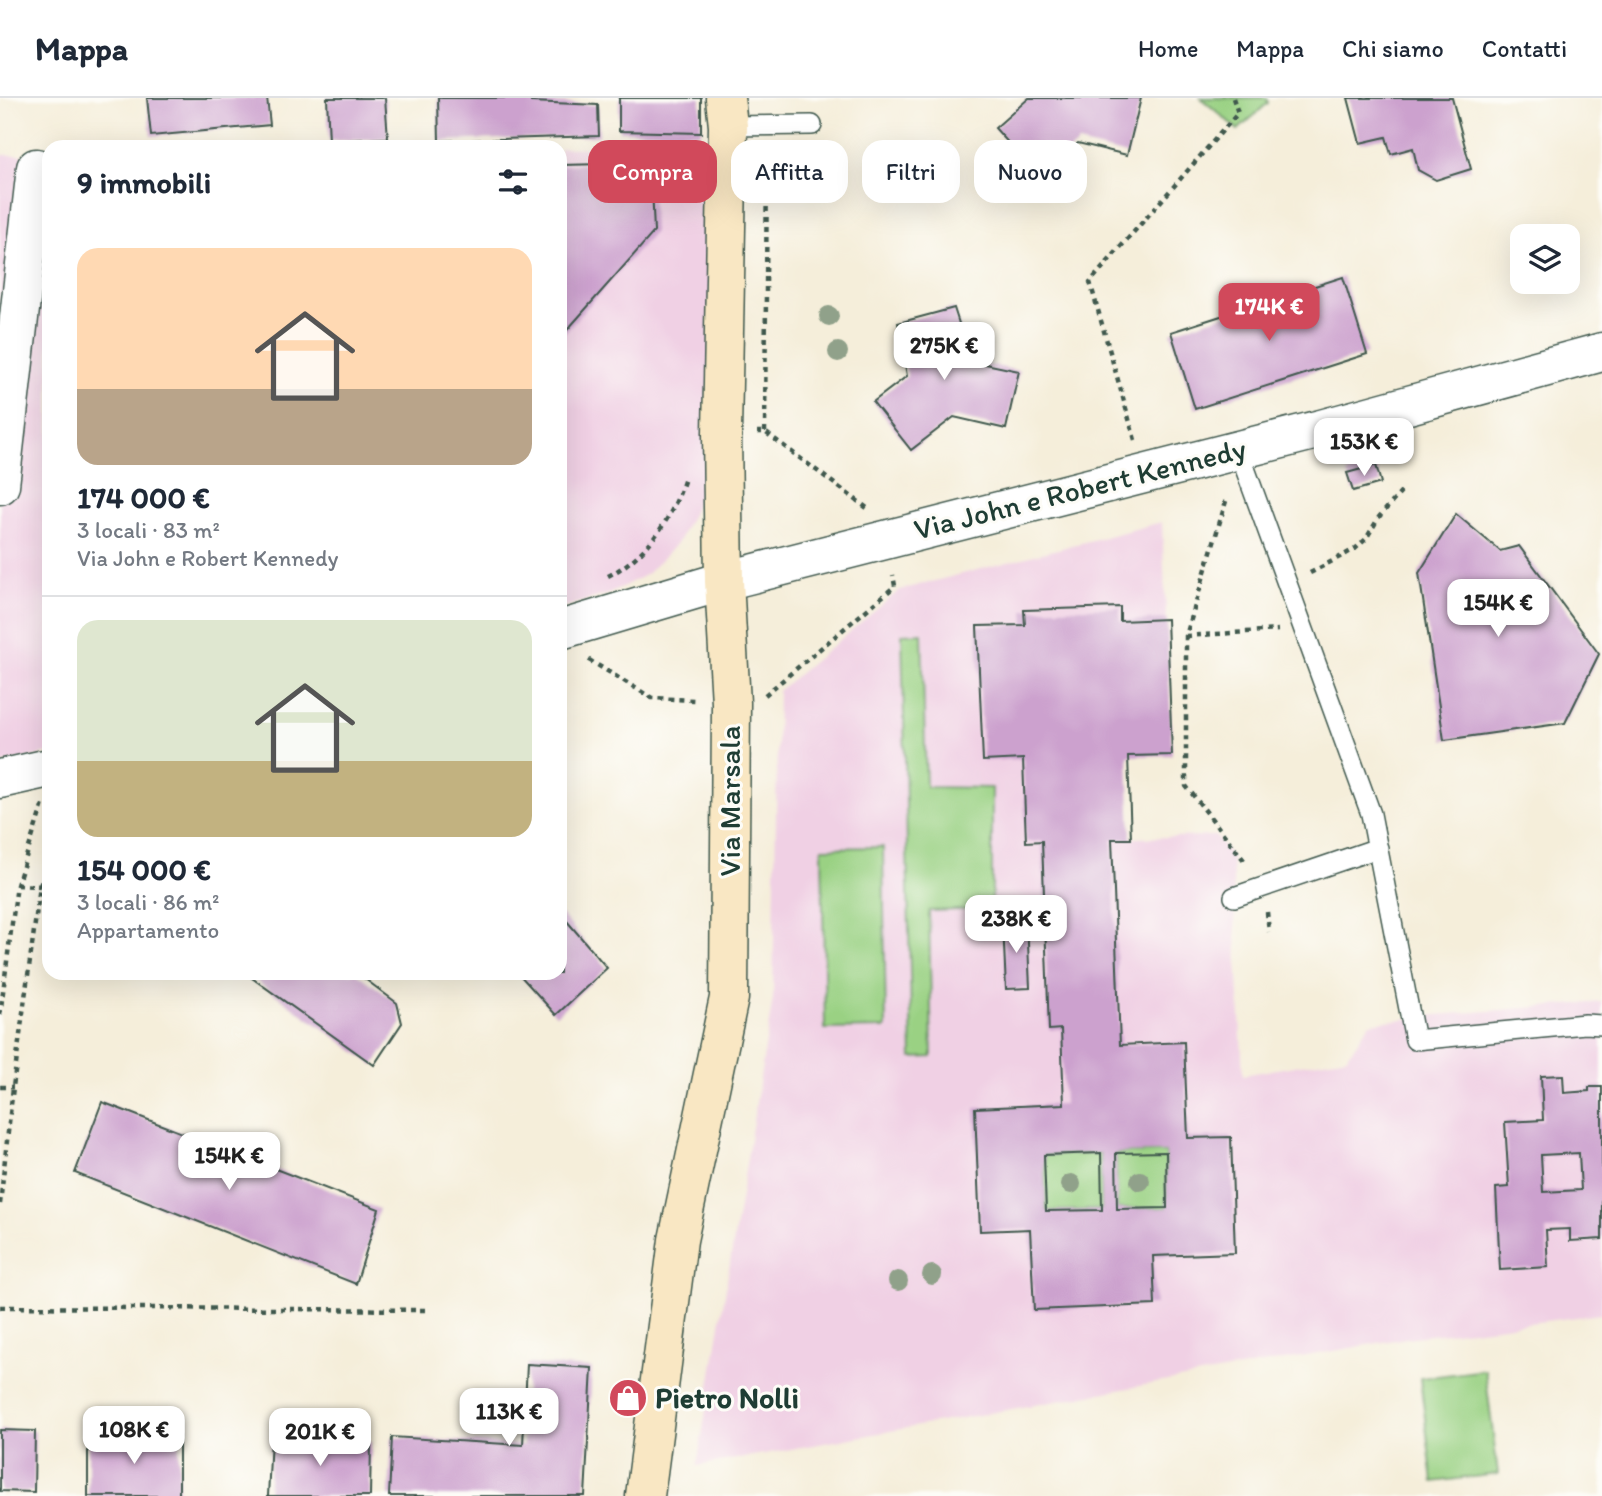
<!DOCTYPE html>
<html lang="it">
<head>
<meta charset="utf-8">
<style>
  :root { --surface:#fff; --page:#f6f6f7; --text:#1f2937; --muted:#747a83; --line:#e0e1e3; --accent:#d1495b }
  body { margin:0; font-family:Itim,sans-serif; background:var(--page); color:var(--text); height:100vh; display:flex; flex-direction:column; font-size:26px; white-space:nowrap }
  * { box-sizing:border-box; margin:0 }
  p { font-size:23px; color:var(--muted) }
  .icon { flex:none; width:38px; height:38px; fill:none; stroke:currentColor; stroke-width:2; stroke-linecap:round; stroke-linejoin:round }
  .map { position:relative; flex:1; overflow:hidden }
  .sheet { position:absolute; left:42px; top:42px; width:525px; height:840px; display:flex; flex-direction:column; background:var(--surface); border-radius:21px; box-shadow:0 7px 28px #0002 }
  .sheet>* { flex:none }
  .guide { position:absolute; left:588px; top:42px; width:665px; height:63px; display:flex; gap:14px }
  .tools { position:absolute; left:1510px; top:126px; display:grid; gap:14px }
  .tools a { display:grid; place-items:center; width:70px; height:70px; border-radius:14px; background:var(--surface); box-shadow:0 7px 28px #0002; font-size:35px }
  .price { position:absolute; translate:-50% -60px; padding:0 16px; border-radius:14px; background:#fff; color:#222; font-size:23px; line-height:46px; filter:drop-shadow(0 2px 4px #0008) }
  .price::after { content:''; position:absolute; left:50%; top:42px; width:21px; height:16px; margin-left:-10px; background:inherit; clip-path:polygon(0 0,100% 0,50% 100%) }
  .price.selected { background:var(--accent); color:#fff }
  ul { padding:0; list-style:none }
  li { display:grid; align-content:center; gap:14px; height:371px; padding:0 35px }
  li+li { border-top:2px solid var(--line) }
  li span { display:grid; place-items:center; height:217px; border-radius:21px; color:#555 }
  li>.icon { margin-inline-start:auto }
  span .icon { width:126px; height:126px; fill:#fffc; stroke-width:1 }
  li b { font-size:30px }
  h2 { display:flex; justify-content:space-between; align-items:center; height:84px; padding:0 35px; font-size:30px }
  .pill { padding:0 24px; border-radius:21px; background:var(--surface); box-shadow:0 7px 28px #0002; font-size:24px; line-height:63px }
  .pill.selected { background:var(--accent); color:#fff }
  header { display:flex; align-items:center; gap:42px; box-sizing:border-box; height:98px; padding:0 35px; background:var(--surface); border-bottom:2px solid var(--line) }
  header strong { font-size:33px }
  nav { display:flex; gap:38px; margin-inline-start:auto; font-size:24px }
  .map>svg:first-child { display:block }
  .built { fill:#f0d0e4 }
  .green { fill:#9ad183; stroke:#5c875c; stroke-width:2 }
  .building { fill:#cca1ce; fill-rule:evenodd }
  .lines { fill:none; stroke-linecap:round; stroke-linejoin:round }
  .service-casing { stroke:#3f584d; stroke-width:22 }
  .minor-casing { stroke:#3f584d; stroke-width:41 }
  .secondary-casing { stroke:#3f584d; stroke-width:41 }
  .path { stroke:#3f584d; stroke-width:4.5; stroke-dasharray:5 5; stroke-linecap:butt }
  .service { stroke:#fff; stroke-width:19 }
  .minor { stroke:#fff; stroke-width:38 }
  .secondary { stroke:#f9e7c3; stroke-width:38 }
  .tree { fill:#90a18a }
  .labels { text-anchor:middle; stroke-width:6; stroke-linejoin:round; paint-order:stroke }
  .street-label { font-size:30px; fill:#1f3d34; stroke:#fdfcf7 }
  .poi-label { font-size:30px; font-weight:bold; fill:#1f3d34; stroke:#fdfcf7; text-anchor:start }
</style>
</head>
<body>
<header>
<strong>Mappa</strong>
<nav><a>Home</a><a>Mappa</a><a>Chi siamo</a><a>Contatti</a></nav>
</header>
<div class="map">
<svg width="1602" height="1398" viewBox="0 0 1602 1398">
  <rect width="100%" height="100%" fill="#fdfcf7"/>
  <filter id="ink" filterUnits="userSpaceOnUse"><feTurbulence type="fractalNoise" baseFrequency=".0143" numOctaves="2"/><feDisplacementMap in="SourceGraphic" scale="14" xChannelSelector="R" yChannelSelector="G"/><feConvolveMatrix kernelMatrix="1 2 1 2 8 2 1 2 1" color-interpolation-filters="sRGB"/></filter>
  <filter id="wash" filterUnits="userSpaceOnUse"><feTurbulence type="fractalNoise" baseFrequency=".00686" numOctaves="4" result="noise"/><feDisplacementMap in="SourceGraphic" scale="28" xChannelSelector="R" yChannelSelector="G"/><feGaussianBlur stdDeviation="1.57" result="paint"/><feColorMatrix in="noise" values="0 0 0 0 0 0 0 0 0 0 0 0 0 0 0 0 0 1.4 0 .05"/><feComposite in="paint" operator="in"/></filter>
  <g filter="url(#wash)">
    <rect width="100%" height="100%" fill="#f5eeda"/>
    <path class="built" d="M720,48L706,377L693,414L678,444L647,476L609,496L560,510V50Z
      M2,57H49V655L0,666V77Z
      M1162,424L1172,657L1128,658L1131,740L1216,738L1232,759L1243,977L1347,959L1370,925L1437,917L1602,904V1216L1406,1240L697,1368L773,900L778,593L900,492Z"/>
    <path class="green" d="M1201,0H1267L1268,5L1238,32Z
      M922,535L926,689L992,690V811L929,813L932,959L912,960L902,536Z
      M883,749L886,930L825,931L822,750Z
      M1166,1054L1167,1110L1117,1111L1116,1055Z
      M1101,1055L1102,1112L1046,1113L1044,1057Z
      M1485,1272L1498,1376L1433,1384L1420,1280Z"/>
    <g id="blocks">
      <path class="building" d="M147,0H267L270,27L151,38Z
        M327,0H385L388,40L329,43Z
        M438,0H531V4L598,7L599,38L439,43Z
        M619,0H701V35L619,33Z
        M1029,0H1141L1127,57L1078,45L1039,79L995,30Z
        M1348,0H1452L1471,71L1436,82L1418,72L1413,50L1391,56L1386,39L1360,45Z
        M651,65L654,134L560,240V67Z
        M1343,179L1367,256L1195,311L1171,234Z
        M954,210L971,263L1019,273L1006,331L954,319L911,352L873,304L907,278L898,225Z
        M1376,367L1381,385L1353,393L1347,375Z
        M1456,416L1500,453L1519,448L1599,556L1565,625L1444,642L1419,475Z
        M1120,509V523L1167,521L1172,657L1128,658L1131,741H1112L1120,947L1184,944L1188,1040L1231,1039L1235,1155L1153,1158L1155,1207L1034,1212L1030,1131L980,1133L975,1010L1064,1006L1061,931L1049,932L1042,743L1026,744L1023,661L983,663L977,528L1025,527L1024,512ZM1166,1054L1167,1110L1117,1111L1116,1055ZM1101,1055L1102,1112L1046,1113L1044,1057Z
        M560,815L607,870L556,917L518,875H560Z
        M1027,824L1030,890L1006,891L1003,825Z
        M245,875H357L397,905L402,925L374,967Z
        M1563,977L1564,995L1589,993V989H1602V1141L1570,1143V1131L1546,1132L1548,1169L1500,1172L1496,1090L1509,1089L1505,1024L1543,1022L1541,978ZM1579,1055L1581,1092L1543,1094L1541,1057Z
        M102,1004L379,1111L356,1186L75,1075Z
        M527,1266L592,1270L585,1398H389L392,1339L523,1347Z
        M0,1332L35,1333L34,1394L0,1393Z
        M88,1338H179V1398H88Z
        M271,1341L371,1344L370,1398H268Z"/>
    </g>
  </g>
  <g filter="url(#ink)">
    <use href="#blocks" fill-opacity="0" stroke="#3f584d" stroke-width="2"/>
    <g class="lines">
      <defs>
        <path id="service" d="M728,28L812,27
          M1238,351L1371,716L1415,942L1585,926L1602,927
          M1234,799L1378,750"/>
        <path id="minor" d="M0,387L36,70
          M560,532L724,483L1321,331L1602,254
          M0,681L49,670"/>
        <path id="secondary" d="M645,1398L678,1142L729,900L731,605L724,483L722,335L728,28L725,0"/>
      </defs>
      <use href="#service" class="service-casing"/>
      <use href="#minor" class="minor-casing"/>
      <use href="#secondary" class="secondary-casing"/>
      <path class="path" d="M757,334H765L867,410
        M765,334L767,53
        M1135,342L1090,184L1238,15L1233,0
        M1226,403L1186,538V688L1247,766
        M1310,475L1355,451L1366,441L1379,419L1403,392
        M608,478C647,458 672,421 685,380
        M1186,538L1278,532
        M589,562L652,600L695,602
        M765,597L895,488L893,477
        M17,787L40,788
        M1267,814L1269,834
        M0,917L17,787L43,706
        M0,989H13
        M0,1106L13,989L40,788L49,762
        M0,1209L425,1212"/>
      <use href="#service" class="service"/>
      <use href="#minor" class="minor"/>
      <use href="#secondary" class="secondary"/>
    </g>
    <g class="tree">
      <circle cx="829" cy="218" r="10"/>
      <circle cx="838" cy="254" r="10"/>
      <circle cx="1140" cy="1083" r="10"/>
      <circle cx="1071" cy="1086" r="10"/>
      <circle cx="932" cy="1177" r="10"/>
      <circle cx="898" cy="1183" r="10"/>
    </g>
  </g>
  <defs>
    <symbol id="shop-disc" viewBox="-11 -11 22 22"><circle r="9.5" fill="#d1495b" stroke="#fdfcf7"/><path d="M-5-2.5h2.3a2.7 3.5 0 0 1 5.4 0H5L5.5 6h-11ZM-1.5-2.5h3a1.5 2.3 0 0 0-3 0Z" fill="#fff"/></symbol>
  </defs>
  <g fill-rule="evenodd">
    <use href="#shop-disc" x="606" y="1278" width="44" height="44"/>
  </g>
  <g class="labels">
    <g class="street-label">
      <text transform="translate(1080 391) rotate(-14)" y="10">Via John e Robert Kennedy</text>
      <text transform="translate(730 703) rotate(-90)" y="10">Via Marsala</text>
    </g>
    <g class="poi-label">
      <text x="655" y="1310">Pietro Nolli</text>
    </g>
  </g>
</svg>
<div class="tools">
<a><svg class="icon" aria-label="layers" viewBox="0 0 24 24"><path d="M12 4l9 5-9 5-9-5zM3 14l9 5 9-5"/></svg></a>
</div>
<b class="price selected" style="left:1269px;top:245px">174K €</b>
<b class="price" style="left:944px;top:284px">275K €</b>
<b class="price" style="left:1364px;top:380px">153K €</b>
<b class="price" style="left:1498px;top:541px">154K €</b>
<b class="price" style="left:1016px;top:857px">238K €</b>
<b class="price" style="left:229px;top:1094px">154K €</b>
<b class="price" style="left:509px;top:1350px">113K €</b>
<b class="price" style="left:134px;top:1368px">108K €</b>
<b class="price" style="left:320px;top:1370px">201K €</b>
<div class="guide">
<a class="pill selected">Compra</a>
<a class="pill">Affitta</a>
<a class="pill">Filtri</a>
<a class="pill">Nuovo</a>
</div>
<section class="sheet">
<h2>9 immobili<svg class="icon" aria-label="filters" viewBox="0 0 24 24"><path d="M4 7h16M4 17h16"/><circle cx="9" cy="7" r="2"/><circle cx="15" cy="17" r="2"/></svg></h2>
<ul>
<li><span style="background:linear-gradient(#ffd9b3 65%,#b9a48a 0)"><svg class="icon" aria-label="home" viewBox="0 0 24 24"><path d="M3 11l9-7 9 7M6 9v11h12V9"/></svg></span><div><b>174 000 €</b><p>3 locali · 83 m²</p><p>Via John e Robert Kennedy</p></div></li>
<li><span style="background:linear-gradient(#dfe7d0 65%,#c2b280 0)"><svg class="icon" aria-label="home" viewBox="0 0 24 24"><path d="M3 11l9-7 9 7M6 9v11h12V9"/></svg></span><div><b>154 000 €</b><p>3 locali · 86 m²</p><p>Appartamento</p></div></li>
</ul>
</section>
</div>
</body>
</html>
